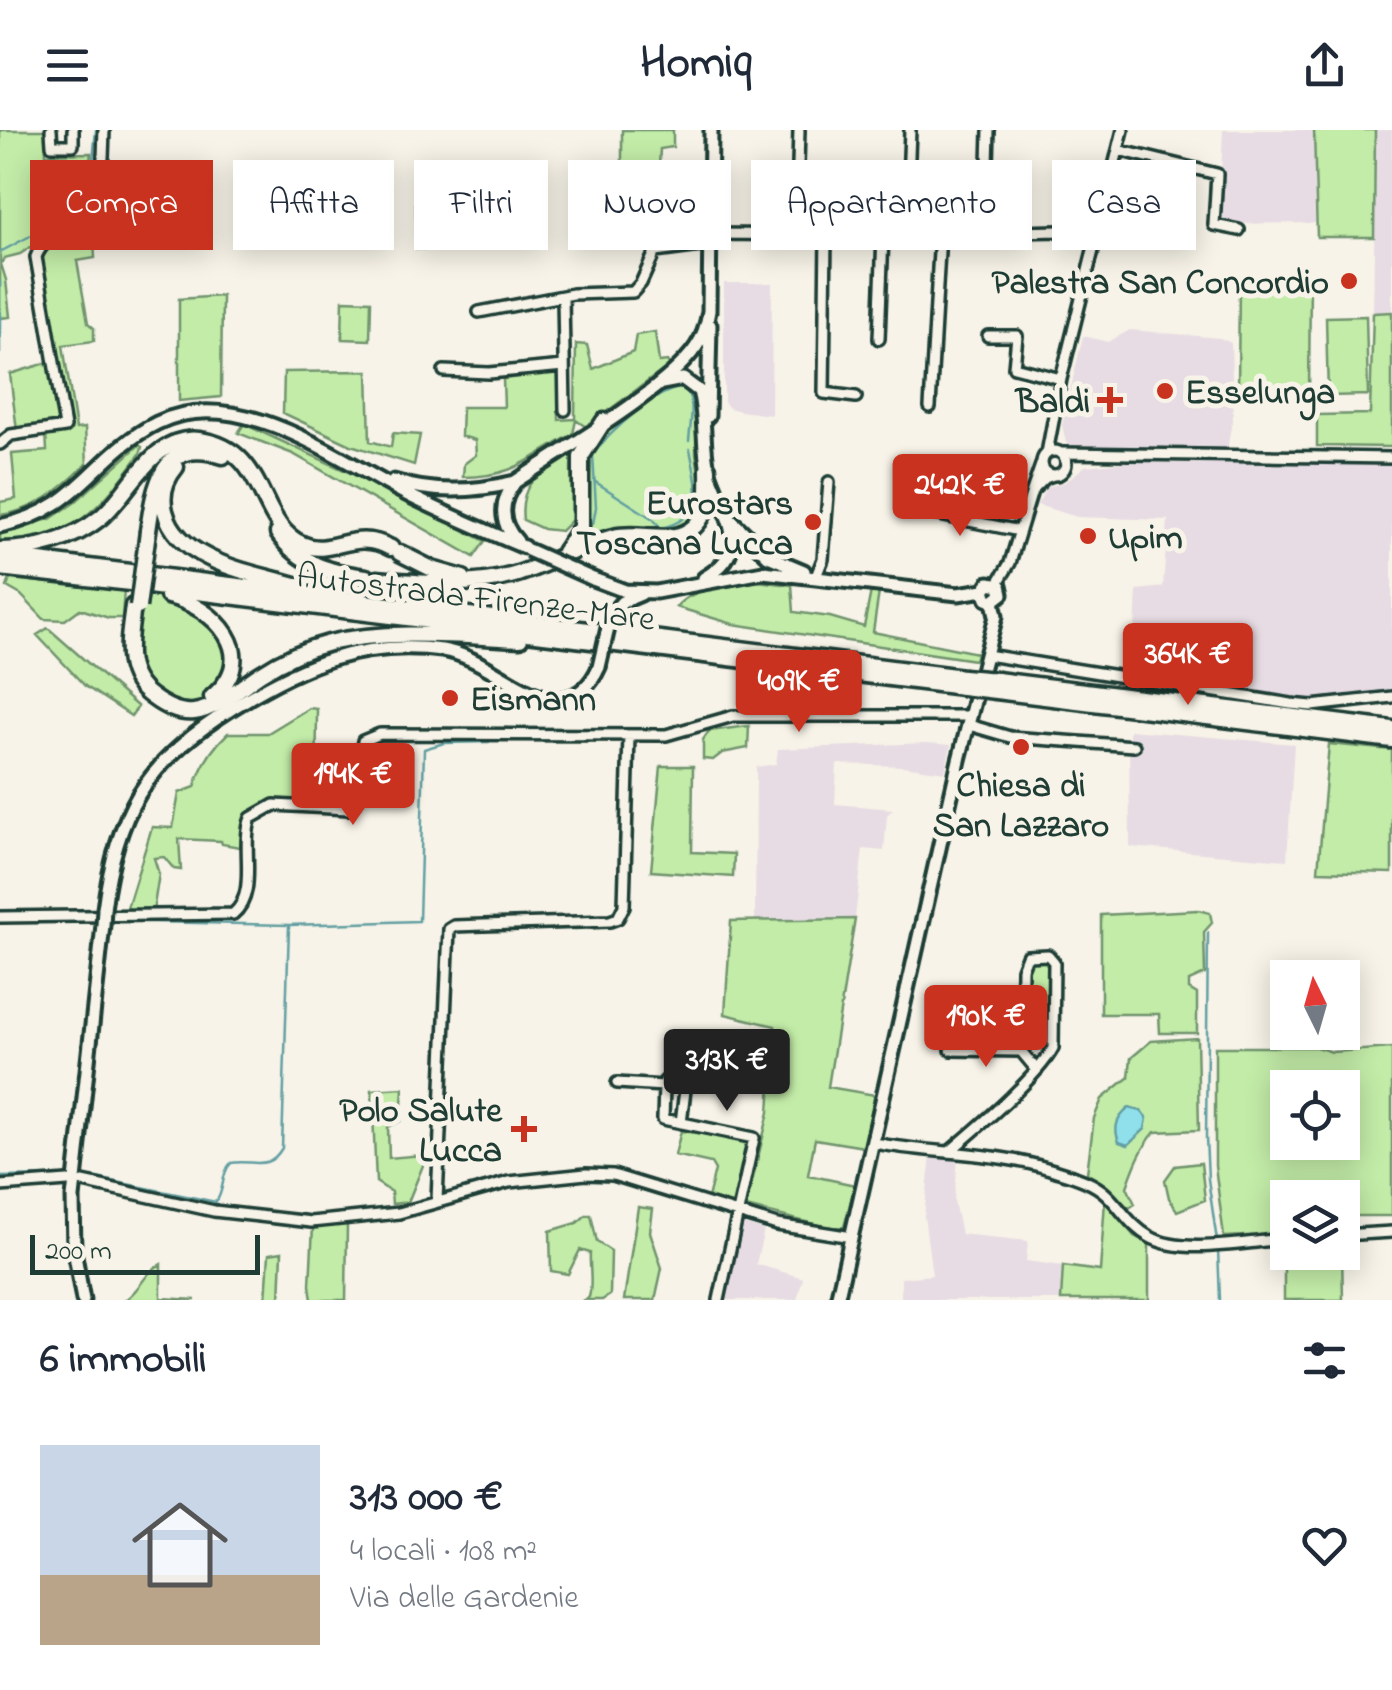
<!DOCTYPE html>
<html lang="it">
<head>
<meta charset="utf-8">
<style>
  :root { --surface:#fff; --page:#f6f6f7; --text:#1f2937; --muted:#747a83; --accent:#c8321e }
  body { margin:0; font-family:"Indie Flower",sans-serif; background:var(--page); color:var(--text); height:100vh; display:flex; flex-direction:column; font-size:38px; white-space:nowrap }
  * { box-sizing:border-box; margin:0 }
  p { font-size:32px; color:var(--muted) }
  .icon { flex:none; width:55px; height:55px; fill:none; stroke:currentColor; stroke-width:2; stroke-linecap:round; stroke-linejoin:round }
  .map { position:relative; height:1170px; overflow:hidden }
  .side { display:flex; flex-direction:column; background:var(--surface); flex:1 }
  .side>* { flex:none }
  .banner { position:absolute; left:30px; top:30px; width:1332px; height:90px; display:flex; gap:20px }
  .needle { width:65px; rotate:355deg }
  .tools { position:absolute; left:1270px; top:830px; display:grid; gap:20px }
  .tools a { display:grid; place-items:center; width:90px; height:90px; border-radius:0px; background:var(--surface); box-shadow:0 5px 25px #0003; font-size:50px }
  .scale { position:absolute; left:30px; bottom:25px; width:230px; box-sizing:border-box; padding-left:10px; border:5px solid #1f3d34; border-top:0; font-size:28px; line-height:35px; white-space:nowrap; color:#1f3d34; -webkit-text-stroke:8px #f7f3e8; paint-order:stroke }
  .price { position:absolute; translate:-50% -85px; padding:0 22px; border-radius:10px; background:var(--accent); color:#fff; font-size:32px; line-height:65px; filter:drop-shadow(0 2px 5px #0008) }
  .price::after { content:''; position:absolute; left:50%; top:60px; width:30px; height:22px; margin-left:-15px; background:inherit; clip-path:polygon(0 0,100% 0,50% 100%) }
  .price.selected { background:#222; color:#fff }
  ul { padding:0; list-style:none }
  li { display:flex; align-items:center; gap:30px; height:250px; padding:0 40px }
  li span { display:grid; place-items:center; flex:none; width:280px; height:200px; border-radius:0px; color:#555 }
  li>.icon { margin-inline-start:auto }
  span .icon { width:120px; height:120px; fill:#fffc; stroke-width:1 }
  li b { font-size:42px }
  h2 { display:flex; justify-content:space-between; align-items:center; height:120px; padding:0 40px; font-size:42px }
  .chip { padding:0 35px; border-radius:0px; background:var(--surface); box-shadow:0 5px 25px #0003; font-size:35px; line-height:90px }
  .chip.selected { background:var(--accent); color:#fff }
  header { display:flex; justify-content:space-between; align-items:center; height:130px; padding:0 40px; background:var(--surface); font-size:45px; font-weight:700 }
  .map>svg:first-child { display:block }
  .built { fill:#e7dce3 }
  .green { fill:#c3eca8; stroke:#71946e; stroke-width:2.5; fill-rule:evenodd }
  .water { fill:#90e0ec; stroke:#639fa2; stroke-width:2.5 }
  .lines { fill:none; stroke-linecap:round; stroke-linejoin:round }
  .stream { stroke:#639fa2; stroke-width:2.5 }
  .minor-casing { stroke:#1f3d34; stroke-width:16 }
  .major-casing { stroke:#1f3d34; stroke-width:19 }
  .highway-casing { stroke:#1f3d34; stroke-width:21 }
  .minor { stroke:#f7f3e8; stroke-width:9 }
  .major { stroke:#f7f3e8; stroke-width:11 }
  .highway { stroke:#f7f3e8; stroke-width:14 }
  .major-bridge-casing { stroke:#1f3d34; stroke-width:19; stroke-linecap:butt }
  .highway-bridge-casing { stroke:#1f3d34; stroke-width:21; stroke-linecap:butt }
  .major-bridge { stroke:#f7f3e8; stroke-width:11 }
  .highway-bridge { stroke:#f7f3e8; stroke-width:14 }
  .poi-dot { fill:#c8321e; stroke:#f7f3e8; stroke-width:4 }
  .labels { text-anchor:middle; stroke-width:10; stroke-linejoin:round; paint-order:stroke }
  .poi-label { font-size:35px; font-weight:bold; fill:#1f3d34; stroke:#f7f3e8; text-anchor:end }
  .street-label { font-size:35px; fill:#1f3d34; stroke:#f7f3e8 }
</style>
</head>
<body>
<header><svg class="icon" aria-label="menu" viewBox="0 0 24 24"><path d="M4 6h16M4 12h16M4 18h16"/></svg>Homiq<svg class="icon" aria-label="share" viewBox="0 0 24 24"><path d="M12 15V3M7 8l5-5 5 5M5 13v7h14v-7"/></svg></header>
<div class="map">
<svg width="1392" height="1170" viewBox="0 0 1392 1170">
  <rect width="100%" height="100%" fill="#f7f3e8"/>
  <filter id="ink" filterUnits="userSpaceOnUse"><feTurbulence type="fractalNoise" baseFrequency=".01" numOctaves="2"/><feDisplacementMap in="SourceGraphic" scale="20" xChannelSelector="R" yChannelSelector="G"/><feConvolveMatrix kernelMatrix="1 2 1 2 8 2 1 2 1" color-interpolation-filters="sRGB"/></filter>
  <g filter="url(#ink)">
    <path class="built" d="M1223,0H1314L1315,93L1223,94L1219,91Z
      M1376,0H1392V182L1373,183Z
      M724,153H772L771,285L740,281L729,278L724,272Z
      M1130,200L1220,208L1231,213L1233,286L1227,320L1099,318L1073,317L1066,313L1062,295L1083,206L1108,212Z
      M1125,332L1392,335V559L1307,570L1133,542L1137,460L1163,457L1168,390L1077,387L1037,375L1047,357L1065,352L1085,336Z
      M1129,600L1294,614L1287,730L1130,717Z
      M927,613L951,615L945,642L903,636L837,634L835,674L893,679L887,685L884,721L863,719L855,789L755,792L756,637L776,634L778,619Z
      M931,1026L958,1029L954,1071L961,1104L1028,1111L1026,1131L1063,1136L1061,1170H901V1148L932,1145L924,1086Z
      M730,1090L764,1100L756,1134L803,1148L797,1170H711Z"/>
    <path class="green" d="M0,0H45L46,24L91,23C86,63 94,67 57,89L58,99L20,124L4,128L1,134L6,150L10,187L0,188Z
      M622,0H673V17L660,19L659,36L622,34Z
      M1314,0H1375L1374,107H1317Z
      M415,54H424L426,66L437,71L439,87L425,95L426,119H417Z
      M92,89L98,109L94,111L95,128L77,131L88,193L94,198V211L63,215L76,299L85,298L87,334C61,359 36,381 0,385V372L16,369L12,324L47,321L46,302L68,300L38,134L42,119Z
      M1239,147H1310L1309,267L1238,266Z
      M222,166L221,267L179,271V169Z
      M343,170L371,171L370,210L342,209Z
      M1392,182V317L1317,316V285L1370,284L1373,183Z
      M1366,186L1368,265L1328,266L1326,187Z
      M655,202L659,232L667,231L670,235L586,297L576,290L573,304C530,327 516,347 463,347L464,334L476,325L475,310L461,306L462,277H504L503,249L558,242L559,290L575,289L576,214L587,215L593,239L633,222L636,205Z
      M50,232L60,291L17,301L10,244Z
      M368,241L370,311L391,317L393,303L420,305L414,335L351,315L283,283L284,242Z
      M677,255L687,258L697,269L696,324L702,364L697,384L682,400L581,411C588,387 581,366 583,341C585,308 646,263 677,255Z
      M244,294L368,351L485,411L474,427L293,324L238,303Z
      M139,315L142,317L140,324C99,381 74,408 0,415V401L50,389L74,373Z
      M574,317C567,341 575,365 573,389L561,401L543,399L523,390C518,350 545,339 574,317Z
      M10,449L124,460L122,488H109L80,479L65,490L44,489L21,465L7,457Z
      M756,451L792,455L794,482L830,487L864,497L871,461L879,462L873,502L977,523L975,530L733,494L676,477C692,457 733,454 756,451Z
      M145,464L178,472L224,504L228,540C221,549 213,564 203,570C177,585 141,562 137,535C134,513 141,487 145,464Z
      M48,498L138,577L131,586L85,556L37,505Z
      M309,578L317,579L316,673C277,667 242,668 240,717L222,714L221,711L179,709L181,740L174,739L164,727L154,728L159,744L153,782L126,781L152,697L173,698L179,663L195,657C201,635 211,619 228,603H268Z
      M749,596L748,618L722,623L713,630L703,629V610L709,601Z
      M1329,614L1392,620V743L1318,741Z
      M661,636H693L692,722L734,724L733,747L651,741Z
      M1198,780L1210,783L1212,793L1204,802L1205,844L1189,851V859L1197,864V903H1160L1159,884H1101V785Z
      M855,789L828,957L875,965L864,1017L815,1009L808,1045L855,1055L844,1097L830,1098L746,1077L769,982L775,896L725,884L731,791Z
      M1035,829H1043L1050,837L1048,914L1042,919H1032L1026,912V839Z
      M1197,908L1199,1000L1155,1002C1141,1018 1134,1037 1127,1057L1135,1074L1129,1078L1108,1058L1087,1043L1094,988L1102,969L1129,947L1131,928L1151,911Z
      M1215,917H1316L1332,922L1392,918V1086H1343L1342,1068H1288L1287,1104L1224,1107L1215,1036ZM1288,958H1342V1012H1288Z
      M403,958L401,991L388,997L389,1028L422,1025L424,1033L408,1072L392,1074L391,1062L376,1052L372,960Z
      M681,1001L742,1009L747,1014L732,1075L708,1068L715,1040L711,1033L675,1025Z
      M1201,1033L1205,1070L1177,1081L1169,1068L1165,1050L1175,1036Z
      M1105,1071L1134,1106L1149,1114V1170H1061L1063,1136L1100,1141Z
      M638,1077L653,1079L650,1102L662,1138L655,1170H624Z
      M586,1085H591L597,1112L611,1121L610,1165L602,1170H584L589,1167C593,1153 589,1138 590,1123L580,1120L568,1144L551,1141L550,1101L577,1093Z
      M347,1094L346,1170H312L310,1155L313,1096Z
      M1284,1115H1287L1288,1122L1342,1123L1343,1170H1284Z
      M282,1122L280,1170H266L269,1124Z
      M161,1134V1168L196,1170H125C140,1160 145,1142 161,1134Z"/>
    <path class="water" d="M1129,978L1141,981L1147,988L1145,999L1128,1015L1119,1012C1113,997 1117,988 1129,978Z"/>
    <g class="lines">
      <path class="stream" d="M0,122L83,78L89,71L96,0
        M0,151V223
        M594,351L653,389L661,398C709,386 697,357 690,319
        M593,394L596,377L593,325C608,304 657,258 683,258C697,268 690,294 689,311
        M541,599H658
        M61,791H98
        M106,791L289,795L419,791L424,619L444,613L489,612
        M0,792L13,791
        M1208,803L1206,1007L1208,1049L1217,1111
        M0,1047L48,1046
        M92,1047L216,1072C225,1060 221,1043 231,1033C253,1029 268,1042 282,1018L289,796
        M1218,1119L1220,1170"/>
      <defs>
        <path id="minor" d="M51,0L52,15H73V0
          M1118,20L1217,44L1214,95L1239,100
          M1101,93L1163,108
          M986,102L989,0
          M709,104L883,105L1060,101L1098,106
          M796,104L799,0
          M906,104L910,0
          M826,105L824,263L856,267
          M563,167L565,280
          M479,182L573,164L633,162L641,153L655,122L709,115
          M988,206H1017L1014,237L1061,249
          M879,209L883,105
          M444,241L489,243L564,236
          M930,277L940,104
          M0,314L11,305L65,297L36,127C45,102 74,103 90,85C104,70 103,20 104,0
          M1042 333a12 12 0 1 1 24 0a12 12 0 1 1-24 0Z
          M1047,323L1061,249L1123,0
          M1063,323L1392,328
          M1041,335L1032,361L1045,348L1053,345
          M908,379L1020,401
          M817,444L823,429L829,352
          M998,453L1010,433L1032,361
          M987,525L1291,574L1312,576L1392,567
          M969,595L1010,607L1134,616
          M0,787L233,784C259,763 240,716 251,688L274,675L349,679L358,669L363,611L380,604L666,605L733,586H971
          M951,920L1021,921
          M617,953L664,956L663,989L754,1008L719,1170
          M664,956L665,951L686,952L681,993
          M874,1013C932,1024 992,1021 1050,1039C1068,1045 1091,1050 1106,1064C1121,1078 1131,1097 1150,1107C1183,1126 1250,1111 1288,1109
          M949,1022C976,999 1037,948 1053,918L1054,832L1048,825L1027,826L1022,839L1021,921L1036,939
          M83,1052L214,1081L311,1092L399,1083L509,1052L586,1044L613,1045L777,1095L852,1107
          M0,1056L68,1051
          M437,1070L449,799L454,796L610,791L618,788L624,776L629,606
          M1342,1105L1392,1102"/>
        <path id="major" d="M662,253L683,249L699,261C706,287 702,314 708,339C720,381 758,418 704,448
          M708,286L710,195
          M394,351C434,364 475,362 515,352
          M731,390L768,426L804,441
          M0,396C80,380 92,326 157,293C239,252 341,332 412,367C449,385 486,401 524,417
          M517,411C499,392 500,372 515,352C562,320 666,261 696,217C704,206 707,194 709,181L711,0
          M593,449L625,461L656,462L763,442L958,464L984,460L989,453L1000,455L1002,464L993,471
          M611,485L622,472L641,464
          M104,779C109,739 118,699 139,664C162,627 198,600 234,577C301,535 360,510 442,520C484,526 524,570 560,569C579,568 592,553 599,537
          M83,1170L74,1120L73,1068L103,795
          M837,1170L959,630L996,486L993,471L987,469L984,460"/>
        <path id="highway" d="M176,337C165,350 161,365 165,381C178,432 253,443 296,455
          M148,401C154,357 162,305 223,326
          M278,403C300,435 329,442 366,447
          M0,420C35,420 73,410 100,388C130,364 152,304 199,310C269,319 256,394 302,414C332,428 353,397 391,418
          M564,422L581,397V327L604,291
          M400,423L432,439L463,448
          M6,427L130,442
          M0,438L130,453
          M150,445L963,547
          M377,449C422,453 470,458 514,445C548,435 580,415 614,407C641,400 673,417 695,396C711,380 708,358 708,338
          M148,456L962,557
          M168,466C215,477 262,525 212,567
          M133,476C129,510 120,544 152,567C164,576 178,584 194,582C217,579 240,557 260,544C280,531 305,519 329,513C390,499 458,506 520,509
          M997,550L1392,599
          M996,561L1392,610"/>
      </defs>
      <use href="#minor" class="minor-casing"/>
      <use href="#major" class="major-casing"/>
      <use href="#highway" class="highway-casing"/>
      <use href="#minor" class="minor"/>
      <use href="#major" class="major"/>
      <use href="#highway" class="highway"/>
      <defs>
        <path id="major-bridge" d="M528,420L593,449
          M599,537L611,485
          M103,795L104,779"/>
        <path id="highway-bridge" d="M138,477L148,401
          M963,547L997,550
          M962,557L996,561"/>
      </defs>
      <use href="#major-bridge" class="major-bridge-casing"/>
      <use href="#highway-bridge" class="highway-bridge-casing"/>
      <use href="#major-bridge" class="major-bridge"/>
      <use href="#highway-bridge" class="highway-bridge"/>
    </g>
  </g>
  <g class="poi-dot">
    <circle cx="1349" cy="151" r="10"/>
    <circle cx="1165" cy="261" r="10"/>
    <path d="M1105 255h10v10h10v10h-10v10h-10v-10h-10v-10h10z"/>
    <circle cx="813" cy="392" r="10"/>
    <circle cx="1088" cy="406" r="10"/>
    <circle cx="450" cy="568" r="10"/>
    <circle cx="1021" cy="617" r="10"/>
    <path d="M519 984h10v10h10v10h-10v10h-10v-10h-10v-10h10z"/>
  </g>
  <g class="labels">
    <g class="poi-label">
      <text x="1329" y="163">Palestra San Concordio</text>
      <text x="1185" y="273" text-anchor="start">Esselunga</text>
      <text x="1090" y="282">Baldi</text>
      <text x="793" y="384">Eurostars<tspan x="793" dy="40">Toscana Lucca</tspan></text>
      <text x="1108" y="418" text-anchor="start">Upim</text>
      <text x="470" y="580" text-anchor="start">Eismann</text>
      <text x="1021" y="666" text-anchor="middle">Chiesa di<tspan x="1021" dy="40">San Lazzaro</tspan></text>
      <text x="502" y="991">Polo Salute<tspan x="502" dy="40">Lucca</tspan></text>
    </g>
    <g class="street-label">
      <text transform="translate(476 466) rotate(7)" y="12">Autostrada Firenze-Mare</text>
    </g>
  </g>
</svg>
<div class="tools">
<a><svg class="needle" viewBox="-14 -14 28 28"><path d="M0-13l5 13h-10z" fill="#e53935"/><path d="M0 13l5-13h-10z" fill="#747a83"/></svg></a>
<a><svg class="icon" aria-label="locate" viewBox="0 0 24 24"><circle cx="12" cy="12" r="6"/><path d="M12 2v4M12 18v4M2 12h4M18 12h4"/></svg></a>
<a><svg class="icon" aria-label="layers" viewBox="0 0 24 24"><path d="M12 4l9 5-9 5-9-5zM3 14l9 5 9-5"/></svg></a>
</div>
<div class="scale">200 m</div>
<b class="price" style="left:960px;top:409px">242K €</b>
<b class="price" style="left:1188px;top:578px">364K €</b>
<b class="price" style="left:799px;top:605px">409K €</b>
<b class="price" style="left:353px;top:698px">194K €</b>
<b class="price" style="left:986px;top:940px">190K €</b>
<b class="price selected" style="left:727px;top:984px">313K €</b>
<div class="banner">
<a class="chip selected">Compra</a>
<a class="chip">Affitta</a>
<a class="chip">Filtri</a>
<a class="chip">Nuovo</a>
<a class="chip">Appartamento</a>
<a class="chip">Casa</a>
</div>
</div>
<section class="side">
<h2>6 immobili<svg class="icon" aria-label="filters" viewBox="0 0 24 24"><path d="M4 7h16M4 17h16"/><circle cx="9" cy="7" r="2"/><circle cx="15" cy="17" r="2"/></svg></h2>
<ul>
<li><span style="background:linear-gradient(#c9d6e8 65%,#b9a48a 0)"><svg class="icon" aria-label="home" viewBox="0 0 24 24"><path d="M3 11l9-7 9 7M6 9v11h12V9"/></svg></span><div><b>313 000 €</b><p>4 locali · 108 m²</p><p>Via delle Gardenie</p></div><svg class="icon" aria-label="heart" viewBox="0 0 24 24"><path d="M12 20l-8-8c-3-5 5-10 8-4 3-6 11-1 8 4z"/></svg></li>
</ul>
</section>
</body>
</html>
